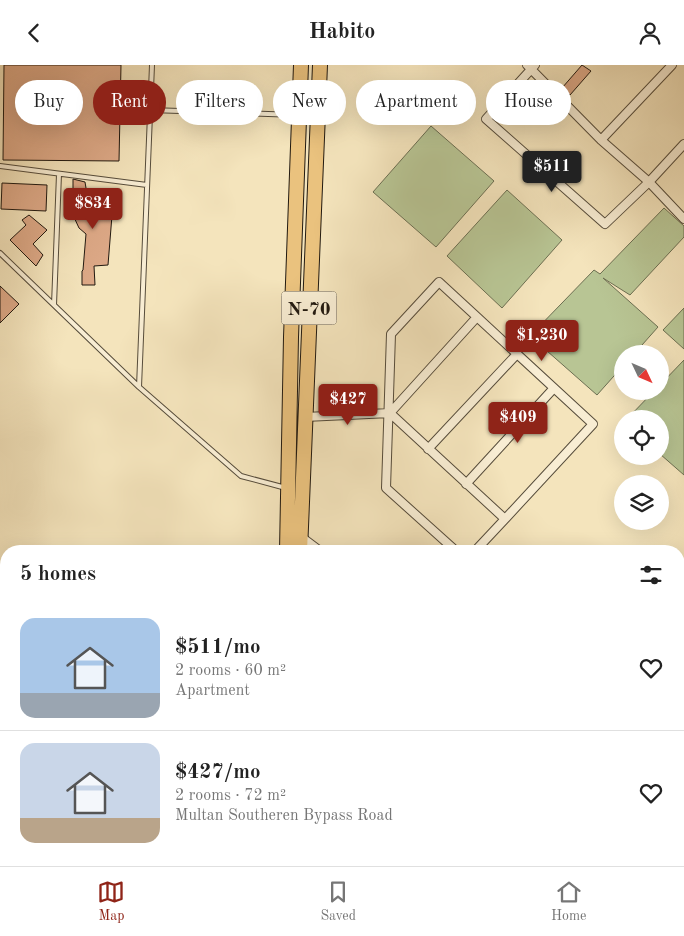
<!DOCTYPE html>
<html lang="en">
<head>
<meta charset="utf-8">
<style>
  :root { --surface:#fff; --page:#f2f2f2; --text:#222; --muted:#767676; --line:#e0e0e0; --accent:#8f2418 }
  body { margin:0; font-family:"Old Standard TT",serif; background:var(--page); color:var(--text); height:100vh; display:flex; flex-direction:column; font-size:19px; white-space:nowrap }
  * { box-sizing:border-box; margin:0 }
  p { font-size:16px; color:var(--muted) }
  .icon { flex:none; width:28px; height:28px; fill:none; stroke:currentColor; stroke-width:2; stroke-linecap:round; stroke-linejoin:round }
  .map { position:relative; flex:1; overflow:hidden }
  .details { position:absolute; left:0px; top:480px; width:685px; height:321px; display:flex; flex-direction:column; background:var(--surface); border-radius:20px 20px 0 0; box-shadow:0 5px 20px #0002 }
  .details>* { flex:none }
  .banner { position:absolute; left:15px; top:15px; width:655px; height:45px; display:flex; gap:10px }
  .needle { width:32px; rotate:134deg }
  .controls { position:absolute; left:614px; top:280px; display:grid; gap:10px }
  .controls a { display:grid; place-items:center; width:55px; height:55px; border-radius:50%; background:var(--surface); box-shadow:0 5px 20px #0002; font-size:25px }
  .price { position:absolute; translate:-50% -42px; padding:0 11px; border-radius:5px; background:var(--accent); color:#fff; font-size:16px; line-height:32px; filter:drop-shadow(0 1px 2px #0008) }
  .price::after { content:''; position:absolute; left:50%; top:30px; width:15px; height:11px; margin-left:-8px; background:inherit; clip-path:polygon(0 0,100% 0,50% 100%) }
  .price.selected { background:#222; color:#fff }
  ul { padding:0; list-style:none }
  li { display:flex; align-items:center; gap:15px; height:125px; padding:0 20px }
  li+li { border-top:1px solid var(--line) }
  li span { display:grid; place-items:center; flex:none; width:140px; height:100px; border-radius:15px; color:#555 }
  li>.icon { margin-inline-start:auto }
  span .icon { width:60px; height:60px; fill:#fffc; stroke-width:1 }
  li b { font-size:21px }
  h2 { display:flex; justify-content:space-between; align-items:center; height:60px; padding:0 20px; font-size:21px }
  .tag { padding:0 18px; border-radius:22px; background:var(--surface); box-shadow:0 5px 20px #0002; font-size:18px; line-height:45px }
  .tag.selected { background:var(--accent); color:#fff }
  header { display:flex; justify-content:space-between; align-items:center; height:65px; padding:0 20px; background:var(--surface); font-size:22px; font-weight:700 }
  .menu { display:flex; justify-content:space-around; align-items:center; height:70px; border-top:1px solid var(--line); background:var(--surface); font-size:14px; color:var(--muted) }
  .menu a { display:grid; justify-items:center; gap:2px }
  .menu .selected { color:var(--accent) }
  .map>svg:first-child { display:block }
  .green { fill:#b8c594; stroke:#6c6f52 }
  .building { fill:#dca886; stroke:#211910 }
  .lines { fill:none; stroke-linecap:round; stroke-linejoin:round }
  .lane-casing { stroke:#564c3b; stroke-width:6 }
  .street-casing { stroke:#564c3b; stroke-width:10 }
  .highway-casing { stroke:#211910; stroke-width:16 }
  .lane { stroke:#f8edd3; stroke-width:4 }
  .street { stroke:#f8edd3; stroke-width:8 }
  .highway { stroke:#eac27e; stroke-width:14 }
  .labels { text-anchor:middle; stroke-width:4.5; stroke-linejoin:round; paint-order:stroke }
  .shield { fill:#f8edd3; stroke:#62594a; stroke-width:1 }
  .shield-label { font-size:19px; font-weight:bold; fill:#211910 }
</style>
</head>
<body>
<header><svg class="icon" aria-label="back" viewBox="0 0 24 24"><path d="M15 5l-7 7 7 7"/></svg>Habito<svg class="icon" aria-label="person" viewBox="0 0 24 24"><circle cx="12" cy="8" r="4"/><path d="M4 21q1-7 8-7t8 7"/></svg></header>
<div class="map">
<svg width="684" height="801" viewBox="0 0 684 801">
  <rect width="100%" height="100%" fill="#f4e4bc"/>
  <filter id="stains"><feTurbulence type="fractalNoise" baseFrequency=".004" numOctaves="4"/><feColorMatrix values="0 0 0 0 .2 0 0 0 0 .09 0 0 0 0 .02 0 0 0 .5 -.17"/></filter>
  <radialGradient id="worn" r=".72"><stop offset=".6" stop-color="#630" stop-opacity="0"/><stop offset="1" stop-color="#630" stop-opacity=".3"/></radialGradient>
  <path class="green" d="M431,61L494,116L436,182L373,127Z
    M507,125L562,175L502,243L447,191Z
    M664,143L684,161V172L630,230L603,213L658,262L634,289H622V302L597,330L530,271L594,205L600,209Z
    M684,243V284L663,265Z
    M684,295V410L660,389V354H627L654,326H660V320Z
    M684,553V664L682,666L679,663V558Z"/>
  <path class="building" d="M4,0H121L119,96L3,95Z
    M582,0L591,6L570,30L562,23Z
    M461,34L472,43L462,55L451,45Z
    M73,114L85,117L88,135L113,138L108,200L94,201L95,220H82V206L83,205L86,169L79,163L73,150Z
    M2,118L47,120L46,146L1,144Z
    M29,150L47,165L33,179L43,190L36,201L10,175L26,160L22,155Z
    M0,221L19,239L0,258Z"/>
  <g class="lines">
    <defs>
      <path id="lane" d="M150,45L297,50
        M0,101L147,120
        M0,188L139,322L241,411L286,423
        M54,240L59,109
        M139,322L152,0"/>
      <path id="street" d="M527,0L601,75L649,117L684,154
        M535,0L486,54L605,159L649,117L684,79
        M601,75L672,0
        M390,348L505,454L475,486
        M305,352L390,348L477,252L593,359L505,454
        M428,384L517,289
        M466,419L554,323
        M300,471L320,486
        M456,486L386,423L391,269L439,217L477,252
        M0,689L6,695
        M111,795L118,801
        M305,795L312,801
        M353,795L359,801"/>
      <path id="highway" d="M287,486L291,272L301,0
        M300,486L320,0
        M251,801L253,795
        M268,801L269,795"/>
    </defs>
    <use href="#lane" class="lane-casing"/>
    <use href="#street" class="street-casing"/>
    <use href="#highway" class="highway-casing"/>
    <use href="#lane" class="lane"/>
    <use href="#street" class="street"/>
    <use href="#highway" class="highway"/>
  </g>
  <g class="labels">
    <rect class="shield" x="281.5" y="226.5" width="55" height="33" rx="4"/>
    <g class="shield-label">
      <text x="309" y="250">N-70</text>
    </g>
  </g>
  <rect width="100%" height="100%" filter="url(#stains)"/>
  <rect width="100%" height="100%" fill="url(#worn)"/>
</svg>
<div class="controls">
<a><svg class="needle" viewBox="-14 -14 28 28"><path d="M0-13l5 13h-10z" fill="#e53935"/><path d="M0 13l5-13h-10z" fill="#767676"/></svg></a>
<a><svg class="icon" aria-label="locate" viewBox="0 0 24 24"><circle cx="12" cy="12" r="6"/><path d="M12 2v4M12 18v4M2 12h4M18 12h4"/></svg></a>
<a><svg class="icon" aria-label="layers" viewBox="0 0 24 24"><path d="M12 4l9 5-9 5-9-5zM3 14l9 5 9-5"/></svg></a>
</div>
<b class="price selected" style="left:552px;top:128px">$511</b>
<b class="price" style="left:93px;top:165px">$834</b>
<b class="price" style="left:542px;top:297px">$1,230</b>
<b class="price" style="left:348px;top:361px">$427</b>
<b class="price" style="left:518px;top:379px">$409</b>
<div class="banner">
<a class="tag">Buy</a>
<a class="tag selected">Rent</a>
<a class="tag">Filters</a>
<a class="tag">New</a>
<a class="tag">Apartment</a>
<a class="tag">House</a>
</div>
<section class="details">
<h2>5 homes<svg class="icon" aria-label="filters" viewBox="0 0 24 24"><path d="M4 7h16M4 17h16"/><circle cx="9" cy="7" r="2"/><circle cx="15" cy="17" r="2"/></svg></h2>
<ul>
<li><span style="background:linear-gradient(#a9c7e8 75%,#9aa5b1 0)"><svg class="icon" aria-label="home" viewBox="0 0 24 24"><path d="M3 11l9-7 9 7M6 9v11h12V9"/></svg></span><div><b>$511/mo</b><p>2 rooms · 60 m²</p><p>Apartment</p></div><svg class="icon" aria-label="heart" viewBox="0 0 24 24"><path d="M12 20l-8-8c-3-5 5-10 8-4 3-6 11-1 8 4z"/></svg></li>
<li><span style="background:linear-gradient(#c9d6e8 75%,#b9a48a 0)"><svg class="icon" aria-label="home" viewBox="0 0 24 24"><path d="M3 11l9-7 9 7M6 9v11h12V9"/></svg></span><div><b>$427/mo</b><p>2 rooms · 72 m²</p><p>Multan Southeren Bypass Road</p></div><svg class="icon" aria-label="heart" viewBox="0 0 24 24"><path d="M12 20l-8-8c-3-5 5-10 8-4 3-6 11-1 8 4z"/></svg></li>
</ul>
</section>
</div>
<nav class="menu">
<a class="selected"><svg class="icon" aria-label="map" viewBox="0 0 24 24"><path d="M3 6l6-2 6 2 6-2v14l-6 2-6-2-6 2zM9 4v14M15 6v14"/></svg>Map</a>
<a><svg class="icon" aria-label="saved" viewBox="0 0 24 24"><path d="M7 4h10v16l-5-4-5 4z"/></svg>Saved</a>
<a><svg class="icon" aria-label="home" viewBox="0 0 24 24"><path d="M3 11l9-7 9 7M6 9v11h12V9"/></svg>Home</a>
</nav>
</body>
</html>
